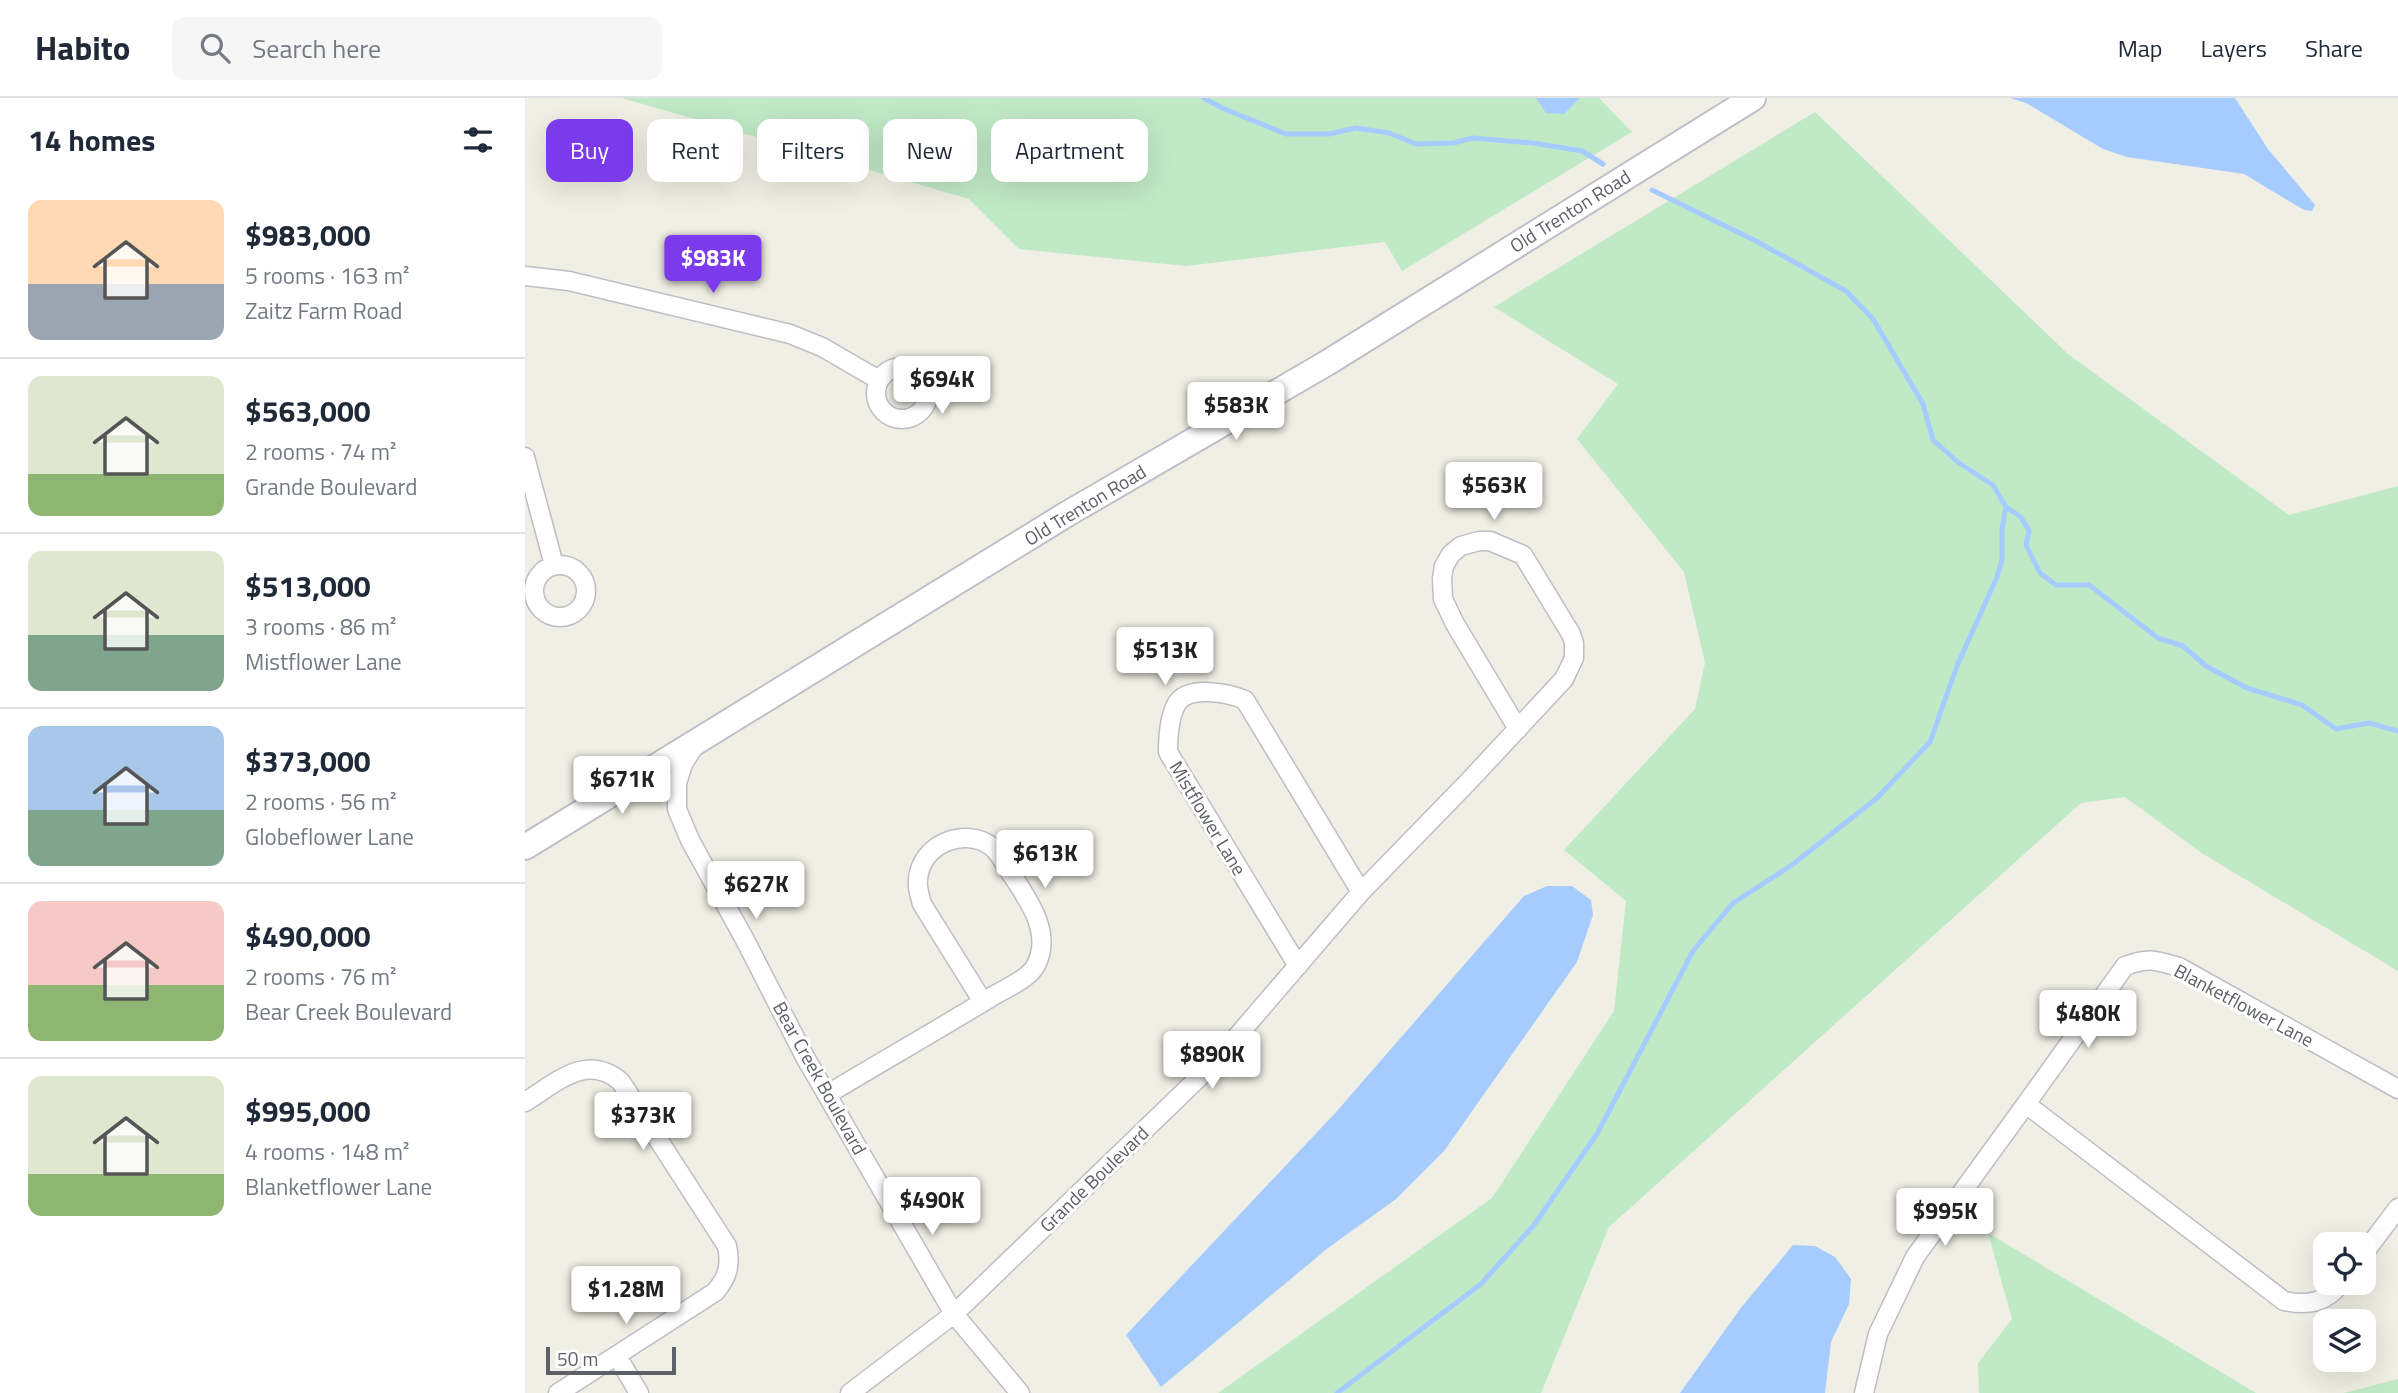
<!DOCTYPE html>
<html lang="en">
<head>
<meta charset="utf-8">
<style>
  :root { --surface:#fff; --page:#f6f6f7; --text:#1f2937; --muted:#747a83; --line:#e0e1e3; --accent:#7c3aed }
  body { margin:0; font-family:"Titillium Web",sans-serif; background:var(--page); color:var(--text); height:100vh; display:flex; flex-direction:column; font-size:26px; white-space:nowrap }
  * { box-sizing:border-box; margin:0 }
  p { font-size:23px; color:var(--muted) }
  .icon { flex:none; width:38px; height:38px; fill:none; stroke:currentColor; stroke-width:2; stroke-linecap:round; stroke-linejoin:round }
  .map { position:relative; flex:1; overflow:hidden }
  .drawer { display:flex; flex-direction:column; background:var(--surface); width:525px }
  .drawer>* { flex:none }
  .hud { position:absolute; left:21px; top:21px; width:665px; height:63px; display:flex; gap:14px }
  .fabs { position:absolute; left:1788px; top:1134px; display:grid; gap:14px }
  .fabs a { display:grid; place-items:center; width:63px; height:63px; border-radius:14px; background:var(--surface); box-shadow:0 7px 28px #0002; font-size:35px }
  .scale { position:absolute; left:21px; bottom:18px; width:130px; box-sizing:border-box; padding-left:7px; border:4px solid #5d6067; border-top:0; font-size:19px; line-height:24px; white-space:nowrap; color:#5d6067; -webkit-text-stroke:5px #fff; paint-order:stroke }
  .price { position:absolute; translate:-50% -60px; padding:0 16px; border-radius:7px; background:#fff; color:#222; font-size:23px; line-height:46px; filter:drop-shadow(0 2px 4px #0008) }
  .price::after { content:''; position:absolute; left:50%; top:42px; width:21px; height:16px; margin-left:-10px; background:inherit; clip-path:polygon(0 0,100% 0,50% 100%) }
  .price.current { background:var(--accent); color:#fff }
  ul { padding:0; list-style:none }
  li { display:flex; align-items:center; gap:21px; height:175px; padding:0 28px }
  li+li { border-top:2px solid var(--line) }
  li span { display:grid; place-items:center; flex:none; width:196px; height:140px; border-radius:14px; color:#555 }
  li>.icon { margin-inline-start:auto }
  span .icon { width:84px; height:84px; fill:#fffc; stroke-width:1 }
  li b { font-size:30px }
  h2 { display:flex; justify-content:space-between; align-items:center; height:84px; padding:0 28px; font-size:30px }
  .tag { padding:0 24px; border-radius:14px; background:var(--surface); box-shadow:0 7px 28px #0002; font-size:24px; line-height:63px }
  .tag.current { background:var(--accent); color:#fff }
  header { display:flex; align-items:center; gap:42px; box-sizing:border-box; height:98px; padding:0 35px; background:var(--surface); border-bottom:2px solid var(--line) }
  header strong { font-size:33px }
  nav { display:flex; gap:38px; margin-inline-start:auto; font-size:24px }
  .search { width:490px; height:63px; background:var(--page); display:flex; align-items:center; gap:18px; box-sizing:border-box; padding:0 24px; border-radius:14px; color:var(--muted); font-size:26px }
  main { display:flex; flex:1; min-height:0 }
  .map>svg:first-child { display:block }
  .green { fill:#c0e9c6 }
  .water { fill:#a6cbff }
  .lines { fill:none; stroke-linecap:round; stroke-linejoin:round }
  .stream { stroke:#a6cbff; stroke-width:5 }
  .minor-casing { stroke:#bdbec5; stroke-width:21 }
  .secondary-casing { stroke:#bdc0c7; stroke-width:28 }
  .minor { stroke:#fff; stroke-width:18 }
  .secondary { stroke:#fff; stroke-width:24 }
  .labels { text-anchor:middle; stroke-width:6; stroke-linejoin:round; paint-order:stroke }
  .street-label { font-size:19px; fill:#5d6067; stroke:#fff }
</style>
</head>
<body>
<header>
<strong>Habito</strong>
<div class="search"><svg class="icon" aria-label="search" viewBox="0 0 24 24"><circle cx="10" cy="10" r="6"/><path d="M15 15l6 6"/></svg>Search here</div>
<nav><a>Map</a><a>Layers</a><a>Share</a></nav>
</header>
<main>
<section class="drawer">
<h2>14 homes<svg class="icon" aria-label="filters" viewBox="0 0 24 24"><path d="M4 7h16M4 17h16"/><circle cx="9" cy="7" r="2"/><circle cx="15" cy="17" r="2"/></svg></h2>
<ul>
<li><span style="background:linear-gradient(#ffd9b3 60%,#9aa5b1 0)"><svg class="icon" aria-label="home" viewBox="0 0 24 24"><path d="M3 11l9-7 9 7M6 9v11h12V9"/></svg></span><div><b>$983,000</b><p>5 rooms · 163 m²</p><p>Zaitz Farm Road</p></div></li>
<li><span style="background:linear-gradient(#dfe7d0 70%,#8fb573 0)"><svg class="icon" aria-label="home" viewBox="0 0 24 24"><path d="M3 11l9-7 9 7M6 9v11h12V9"/></svg></span><div><b>$563,000</b><p>2 rooms · 74 m²</p><p>Grande Boulevard</p></div></li>
<li><span style="background:linear-gradient(#dfe7d0 60%,#7fa58c 0)"><svg class="icon" aria-label="home" viewBox="0 0 24 24"><path d="M3 11l9-7 9 7M6 9v11h12V9"/></svg></span><div><b>$513,000</b><p>3 rooms · 86 m²</p><p>Mistflower Lane</p></div></li>
<li><span style="background:linear-gradient(#a9c7e8 60%,#7fa58c 0)"><svg class="icon" aria-label="home" viewBox="0 0 24 24"><path d="M3 11l9-7 9 7M6 9v11h12V9"/></svg></span><div><b>$373,000</b><p>2 rooms · 56 m²</p><p>Globeflower Lane</p></div></li>
<li><span style="background:linear-gradient(#f6c9c9 60%,#8fb573 0)"><svg class="icon" aria-label="home" viewBox="0 0 24 24"><path d="M3 11l9-7 9 7M6 9v11h12V9"/></svg></span><div><b>$490,000</b><p>2 rooms · 76 m²</p><p>Bear Creek Boulevard</p></div></li>
<li><span style="background:linear-gradient(#dfe7d0 70%,#8fb573 0)"><svg class="icon" aria-label="home" viewBox="0 0 24 24"><path d="M3 11l9-7 9 7M6 9v11h12V9"/></svg></span><div><b>$995,000</b><p>4 rooms · 148 m²</p><p>Blanketflower Lane</p></div></li>
</ul>
</section>
<div class="map">
<svg width="1873" height="1295" viewBox="0 0 1873 1295">
  <rect width="100%" height="100%" fill="#f0efe5"/>
  <path class="green" d="M97,0H1074L1107,34L877,173L860,144L661,168L494,151L444,101Z
    M1290,14L1543,256L1764,417L1873,388V873L1678,756L1600,699L1556,705L1084,1129L1016,1295H693L967,1100L1089,913L1101,803L1039,752L1170,611L1180,565L1159,474L1052,341L1093,286L969,209Z
    M1463,1135L1731,1295H1454L1453,1265L1487,1221Z
    M1873,1281V1295H1819Z"/>
  <path class="water" d="M1011,0H1055L1039,16L1021,15Z
    M1485,0H1710L1743,51L1790,107L1787,113L1779,112L1719,76L1602,59L1578,51L1501,5Z
    M1022,788H1047L1066,802L1068,817L1052,864L919,1053L871,1101L803,1150L636,1289L601,1237L812,1013L999,798Z
    M1268,1147L1290,1148L1310,1159L1326,1181L1324,1206L1306,1244L1300,1295H1155L1215,1211Z"/>
  <g class="lines">
    <path class="stream" d="M679,0L697,10L761,36H804L831,30L864,35L891,46L928,45L948,40L1008,45L1057,53L1078,66
      M1127,92L1231,143L1321,193L1348,221L1398,306L1408,342L1434,365L1468,387L1481,409L1496,419L1504,433L1501,447L1515,475L1531,487H1564L1633,540L1658,548L1681,568L1722,590L1777,607L1811,631L1844,625L1873,633
      M812,1295L956,1186L1009,1127L1072,1036L1168,853L1208,805L1267,767L1352,700L1405,644L1432,568L1472,479L1477,462V431L1481,409"/>
    <defs>
      <path id="minor" d="M0,178L44,183L265,236L297,249L354,282
        M351 295a26 26 0 1 1 52 0a26 26 0 1 1-52 0Z
        M0,359L29,467
        M9 493a26 26 0 1 1 52 0a26 26 0 1 1-52 0Z
        M170,647L158,666L152,685V711L165,742L220,842L280,959L429,1216L495,1295
        M773,868L643,654C643,638 644,619 652,605C664,587 704,595 720,602L836,794
        M303,996C358,963 414,931 468,898C481,890 504,881 511,867C528,834 502,800 485,774C480,766 474,754 466,748C441,730 401,744 394,775C391,787 394,795 397,806L458,904
        M0,1004C31,985 62,954 96,984L202,1148C206,1167 203,1179 190,1194L33,1295
        M1839,1155L1873,1110
        M1816,1185C1801,1205 1783,1208 1759,1203L1501,1006L1600,868C1624,859 1630,862 1654,869L1873,991
        M92,1258L114,1295
        M325,1295L429,1216L690,964L836,794L944,683L1039,581L1049,560V545L1046,536L998,457L965,443H954L936,448L926,456L919,468L917,480L918,501L930,526L993,631
        M1339,1295L1353,1236L1390,1159L1501,1006"/>
      <path id="secondary" d="M0,749L542,416L802,265L1228,0"/>
    </defs>
    <use href="#minor" class="minor-casing"/>
    <use href="#secondary" class="secondary-casing"/>
    <use href="#minor" class="minor"/>
    <use href="#secondary" class="secondary"/>
  </g>
  <g class="labels">
    <g class="street-label">
      <text transform="translate(1045 113) rotate(-32)" y="7">Old Trenton Road</text>
      <text transform="translate(560 407) rotate(-31)" y="7">Old Trenton Road</text>
      <text transform="translate(683 720) rotate(59)" y="7">Mistflower Lane</text>
      <text transform="translate(1719 907) rotate(28)" y="7">Blanketflower Lane</text>
      <text transform="translate(295 980) rotate(61)" y="7">Bear Creek Boulevard</text>
      <text transform="translate(569 1081) rotate(-44)" y="7">Grande Boulevard</text>
    </g>
  </g>
</svg>
<div class="fabs">
<a><svg class="icon" aria-label="locate" viewBox="0 0 24 24"><circle cx="12" cy="12" r="6"/><path d="M12 2v4M12 18v4M2 12h4M18 12h4"/></svg></a>
<a><svg class="icon" aria-label="layers" viewBox="0 0 24 24"><path d="M12 4l9 5-9 5-9-5zM3 14l9 5 9-5"/></svg></a>
</div>
<div class="scale">50 m</div>
<b class="price current" style="left:188px;top:197px">$983K</b>
<b class="price" style="left:417px;top:318px">$694K</b>
<b class="price" style="left:711px;top:344px">$583K</b>
<b class="price" style="left:969px;top:424px">$563K</b>
<b class="price" style="left:640px;top:589px">$513K</b>
<b class="price" style="left:97px;top:718px">$671K</b>
<b class="price" style="left:520px;top:792px">$613K</b>
<b class="price" style="left:231px;top:823px">$627K</b>
<b class="price" style="left:1563px;top:952px">$480K</b>
<b class="price" style="left:687px;top:993px">$890K</b>
<b class="price" style="left:118px;top:1054px">$373K</b>
<b class="price" style="left:407px;top:1139px">$490K</b>
<b class="price" style="left:1420px;top:1150px">$995K</b>
<b class="price" style="left:101px;top:1228px">$1.28M</b>
<div class="hud">
<a class="tag current">Buy</a>
<a class="tag">Rent</a>
<a class="tag">Filters</a>
<a class="tag">New</a>
<a class="tag">Apartment</a>
</div>
</div>
</main>
</body>
</html>
